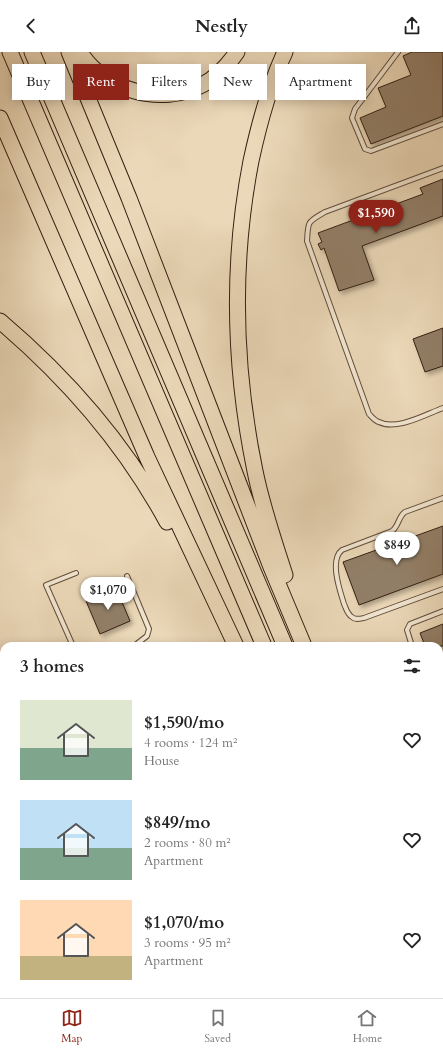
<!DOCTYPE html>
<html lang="en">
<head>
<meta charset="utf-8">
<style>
  :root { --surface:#fff; --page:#f2f2f2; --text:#222; --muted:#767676; --line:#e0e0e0; --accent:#8f2418 }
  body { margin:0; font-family:Cardo,serif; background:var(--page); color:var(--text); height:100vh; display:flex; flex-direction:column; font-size:15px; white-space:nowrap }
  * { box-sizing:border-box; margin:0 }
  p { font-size:13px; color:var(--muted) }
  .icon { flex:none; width:22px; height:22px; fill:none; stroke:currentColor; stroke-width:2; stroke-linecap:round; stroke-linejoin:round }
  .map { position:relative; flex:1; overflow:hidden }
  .details { position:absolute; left:0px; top:590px; width:443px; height:356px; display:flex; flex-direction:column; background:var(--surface); border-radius:12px 12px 0 0; box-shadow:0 2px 10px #0003 }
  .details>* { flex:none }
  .top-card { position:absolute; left:12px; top:12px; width:419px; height:36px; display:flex; gap:8px }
  .price { position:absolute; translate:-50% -34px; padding:0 9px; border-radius:14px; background:#fff; color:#222; font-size:13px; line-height:26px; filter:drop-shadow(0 1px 2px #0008) }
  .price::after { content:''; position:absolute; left:50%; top:24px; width:12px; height:9px; margin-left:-6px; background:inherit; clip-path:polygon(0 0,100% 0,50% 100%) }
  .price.selected { background:var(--accent); color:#fff }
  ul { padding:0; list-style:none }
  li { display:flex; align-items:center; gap:12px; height:100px; padding:0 20px }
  li span { display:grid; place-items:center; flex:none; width:112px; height:80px; border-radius:0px; color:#555 }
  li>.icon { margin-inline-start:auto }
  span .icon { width:48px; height:48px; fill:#fffc; stroke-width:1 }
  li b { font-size:17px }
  h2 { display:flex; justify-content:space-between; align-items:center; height:48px; padding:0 20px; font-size:17px }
  .tag { padding:0 14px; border-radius:0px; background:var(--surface); box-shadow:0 2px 10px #0003; font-size:14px; line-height:36px }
  .tag.selected { background:var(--accent); color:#fff }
  header { display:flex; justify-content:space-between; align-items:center; height:52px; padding:0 20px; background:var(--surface); font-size:18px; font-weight:600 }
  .tabs { display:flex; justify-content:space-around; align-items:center; height:56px; border-top:1px solid var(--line); background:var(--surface); font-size:11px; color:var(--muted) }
  .tabs a { display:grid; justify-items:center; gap:2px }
  .tabs .selected { color:var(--accent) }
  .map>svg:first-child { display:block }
  .building { fill:#927f68; stroke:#321f11; filter:url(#shadow) }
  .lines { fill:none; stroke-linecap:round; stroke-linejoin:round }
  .service-casing { stroke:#604d3b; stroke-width:6 }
  .minor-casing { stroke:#604d3b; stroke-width:10 }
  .motorway-casing { stroke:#321f11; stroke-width:17 }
  .service { stroke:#f2e6d1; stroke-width:4 }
  .minor { stroke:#f2e6d1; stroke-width:8 }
  .motorway { stroke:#ebd8b8; stroke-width:15 }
</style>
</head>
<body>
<header><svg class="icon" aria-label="back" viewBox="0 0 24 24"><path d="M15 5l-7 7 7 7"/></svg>Nestly<svg class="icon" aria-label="share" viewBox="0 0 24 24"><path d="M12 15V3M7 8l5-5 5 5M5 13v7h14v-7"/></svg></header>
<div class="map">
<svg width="443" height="946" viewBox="0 0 443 946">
  <defs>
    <filter id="shadow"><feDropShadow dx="3" dy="3" stdDeviation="2" flood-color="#0004"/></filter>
  </defs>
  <rect width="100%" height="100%" fill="#ebd8b8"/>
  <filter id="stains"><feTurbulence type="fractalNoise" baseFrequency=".005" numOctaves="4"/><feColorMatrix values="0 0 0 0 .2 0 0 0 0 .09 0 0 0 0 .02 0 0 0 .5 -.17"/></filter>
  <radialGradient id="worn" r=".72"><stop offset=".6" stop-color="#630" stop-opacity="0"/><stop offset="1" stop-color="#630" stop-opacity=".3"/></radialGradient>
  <path class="building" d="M412,0H443V64L371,92L360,66L386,55L378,36L411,23L403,4Z
    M443,127V164L362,194L374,228L339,239L324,196L321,198L318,192L322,190L318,181L423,142L420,136Z
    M443,276V314L425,320L413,287Z
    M443,474V522L359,553L343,510Z
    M116,536L130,569L100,582L86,549Z
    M443,572V594H425L420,581Z"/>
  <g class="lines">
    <defs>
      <path id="service" d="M398,0L355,57L352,66L365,97L371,99L443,72
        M443,116L325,160C308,170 308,168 307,189L369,362C372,365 375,369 379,370C397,379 426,362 443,356
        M443,446L405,460C398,465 399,474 392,479L342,498C329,508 340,539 344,552C346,556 347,562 352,565C355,568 359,567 364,566L443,537
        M127,524L149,577L147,584L134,594
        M73,594L46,533L76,521
        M412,594L407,578L410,572L443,559
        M439,605L443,604
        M0,631L4,643
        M0,676L4,675
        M0,763L4,762
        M0,816L4,815
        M107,942L109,946
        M178,942L180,946
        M156,946L165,942
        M313,946L314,942"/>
      <path id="minor" d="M140,942L142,946"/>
      <path id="motorway" d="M10,0L264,594
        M32,0L285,594
        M69,0L129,146L271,515L304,594
        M80,0C104,39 161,54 202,33C216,26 228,13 237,0
        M0,66L147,405L236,594
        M0,269C67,326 125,392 167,470
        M285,523C274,489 262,454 255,419C234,317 231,212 251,109C259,72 269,34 285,0
        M439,933L443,942
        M401,942L403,946"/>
    </defs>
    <use href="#service" class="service-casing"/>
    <use href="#minor" class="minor-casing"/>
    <use href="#motorway" class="motorway-casing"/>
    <use href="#service" class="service"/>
    <use href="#minor" class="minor"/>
    <use href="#motorway" class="motorway"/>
  </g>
  <rect width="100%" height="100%" filter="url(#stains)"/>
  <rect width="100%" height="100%" fill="url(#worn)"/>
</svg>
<b class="price selected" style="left:376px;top:182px">$1,590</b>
<b class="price" style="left:397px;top:514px">$849</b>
<b class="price" style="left:108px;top:559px">$1,070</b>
<div class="top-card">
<a class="tag">Buy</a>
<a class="tag selected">Rent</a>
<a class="tag">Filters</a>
<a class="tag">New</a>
<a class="tag">Apartment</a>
</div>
<section class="details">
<h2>3 homes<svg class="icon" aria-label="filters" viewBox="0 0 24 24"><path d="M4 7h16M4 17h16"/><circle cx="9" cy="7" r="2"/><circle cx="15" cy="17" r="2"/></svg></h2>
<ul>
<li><span style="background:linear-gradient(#dfe7d0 60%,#7fa58c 0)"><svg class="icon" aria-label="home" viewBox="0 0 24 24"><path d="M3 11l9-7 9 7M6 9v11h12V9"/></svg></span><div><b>$1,590/mo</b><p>4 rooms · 124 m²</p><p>House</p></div><svg class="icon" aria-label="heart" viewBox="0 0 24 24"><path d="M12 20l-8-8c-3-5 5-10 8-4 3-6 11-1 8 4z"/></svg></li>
<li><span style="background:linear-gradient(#bfe0f5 60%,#7fa58c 0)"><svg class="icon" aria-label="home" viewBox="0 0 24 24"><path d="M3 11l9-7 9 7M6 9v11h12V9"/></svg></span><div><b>$849/mo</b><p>2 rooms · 80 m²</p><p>Apartment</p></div><svg class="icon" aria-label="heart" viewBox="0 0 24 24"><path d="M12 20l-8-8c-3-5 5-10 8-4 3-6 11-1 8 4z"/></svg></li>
<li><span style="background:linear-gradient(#ffd9b3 70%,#c2b280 0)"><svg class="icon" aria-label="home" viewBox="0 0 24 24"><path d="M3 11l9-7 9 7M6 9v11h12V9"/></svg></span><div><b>$1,070/mo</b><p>3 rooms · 95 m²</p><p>Apartment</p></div><svg class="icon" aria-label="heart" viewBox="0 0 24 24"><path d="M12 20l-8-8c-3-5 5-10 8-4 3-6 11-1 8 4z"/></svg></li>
</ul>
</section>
</div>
<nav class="tabs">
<a class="selected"><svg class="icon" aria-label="map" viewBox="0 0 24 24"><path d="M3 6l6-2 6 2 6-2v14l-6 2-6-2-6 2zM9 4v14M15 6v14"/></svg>Map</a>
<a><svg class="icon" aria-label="saved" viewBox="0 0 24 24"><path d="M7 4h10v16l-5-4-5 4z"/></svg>Saved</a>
<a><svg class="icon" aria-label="home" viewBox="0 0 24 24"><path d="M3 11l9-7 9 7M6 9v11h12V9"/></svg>Home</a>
</nav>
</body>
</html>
